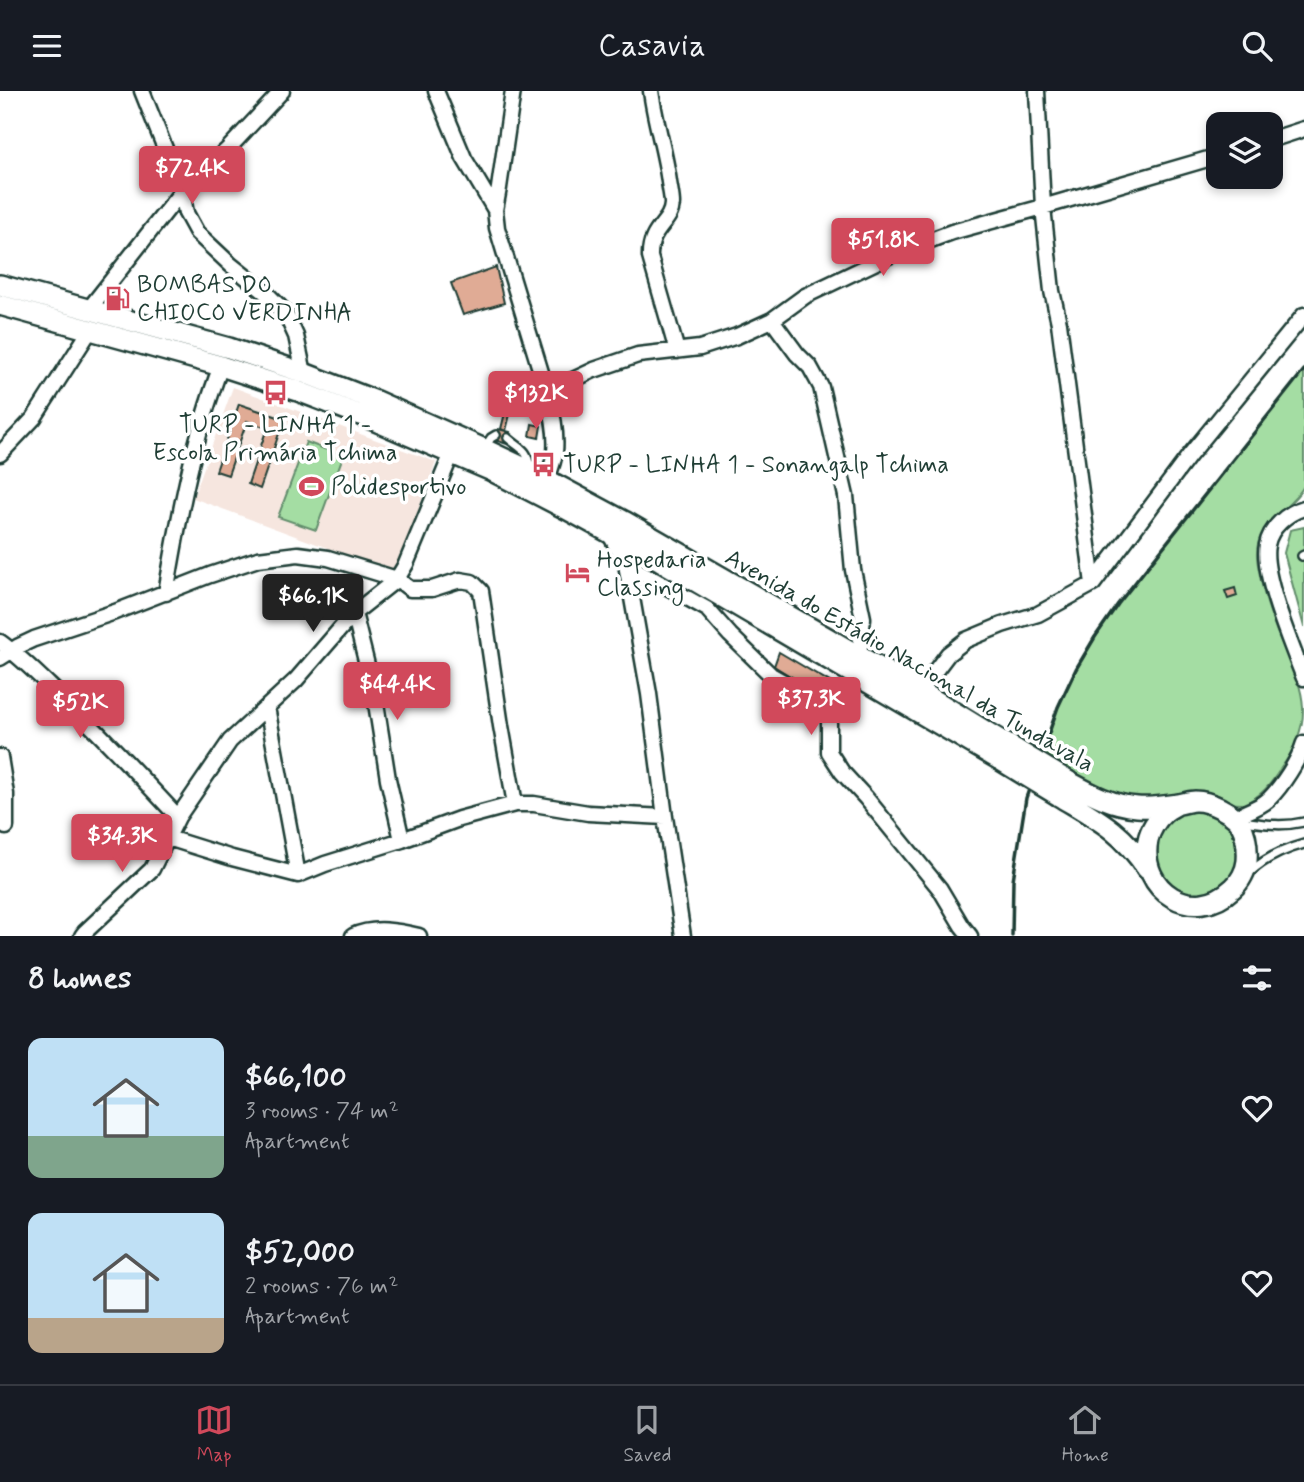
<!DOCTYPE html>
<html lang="en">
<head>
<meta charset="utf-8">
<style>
  :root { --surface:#171b24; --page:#20242c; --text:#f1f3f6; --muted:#9ea1a6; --line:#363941; --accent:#d1495b }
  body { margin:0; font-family:Mynerve,sans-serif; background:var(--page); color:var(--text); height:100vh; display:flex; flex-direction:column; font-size:26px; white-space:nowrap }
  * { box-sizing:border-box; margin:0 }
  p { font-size:23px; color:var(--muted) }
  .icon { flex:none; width:38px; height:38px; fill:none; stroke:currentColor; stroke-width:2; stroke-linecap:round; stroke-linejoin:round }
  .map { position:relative; height:845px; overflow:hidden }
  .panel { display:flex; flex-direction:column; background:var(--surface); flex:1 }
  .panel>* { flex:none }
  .buttons { position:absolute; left:1206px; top:21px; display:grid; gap:14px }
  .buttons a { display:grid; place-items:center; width:77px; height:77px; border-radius:14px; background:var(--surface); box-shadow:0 4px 10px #0003; font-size:35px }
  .price { position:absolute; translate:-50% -60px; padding:0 16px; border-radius:7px; background:var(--accent); color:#fff; font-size:23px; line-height:46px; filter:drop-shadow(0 2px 4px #0008) }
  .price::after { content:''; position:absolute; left:50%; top:42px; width:21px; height:16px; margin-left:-10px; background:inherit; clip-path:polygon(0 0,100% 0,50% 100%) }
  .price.current { background:#222; color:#fff }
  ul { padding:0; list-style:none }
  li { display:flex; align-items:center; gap:21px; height:175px; padding:0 28px }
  li span { display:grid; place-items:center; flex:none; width:196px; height:140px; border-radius:14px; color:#555 }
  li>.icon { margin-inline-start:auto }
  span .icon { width:84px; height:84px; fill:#fffc; stroke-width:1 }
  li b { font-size:30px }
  h2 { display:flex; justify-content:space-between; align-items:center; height:84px; padding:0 28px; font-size:30px }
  header { display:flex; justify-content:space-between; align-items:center; height:91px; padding:0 28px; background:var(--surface); font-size:32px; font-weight:600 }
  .menu { display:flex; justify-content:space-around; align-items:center; height:98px; border-top:2px solid var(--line); background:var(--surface); font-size:19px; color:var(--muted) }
  .menu a { display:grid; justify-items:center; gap:4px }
  .menu .current { color:var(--accent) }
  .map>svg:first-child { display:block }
  .built { fill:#f6e6df }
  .green { fill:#a4dda3; stroke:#628d6c; stroke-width:2 }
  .building { fill:#e0ab95; stroke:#1f3d34; stroke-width:2 }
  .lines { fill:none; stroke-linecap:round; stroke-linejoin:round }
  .lane-casing { stroke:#1f3d34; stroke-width:12 }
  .street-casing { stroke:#1f3d34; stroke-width:19 }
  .secondary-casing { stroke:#1f3d34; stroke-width:24 }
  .lane { stroke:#fff; stroke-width:7 }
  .street { stroke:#fff; stroke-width:14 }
  .secondary { stroke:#fff; stroke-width:19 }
  .rail { stroke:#1f3d34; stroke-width:3.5 }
  .secondary-bridge-casing { stroke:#1f3d34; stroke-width:24; stroke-linecap:butt }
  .secondary-bridge { stroke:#fff; stroke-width:19 }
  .labels { text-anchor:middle; stroke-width:7; stroke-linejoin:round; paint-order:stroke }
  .poi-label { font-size:24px; fill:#1f3d34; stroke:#fff; text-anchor:start }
  .street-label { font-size:24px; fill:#1f3d34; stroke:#fff }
</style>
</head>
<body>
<header><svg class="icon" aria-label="menu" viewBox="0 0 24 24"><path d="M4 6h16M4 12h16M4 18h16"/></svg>Casavia<svg class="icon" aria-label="search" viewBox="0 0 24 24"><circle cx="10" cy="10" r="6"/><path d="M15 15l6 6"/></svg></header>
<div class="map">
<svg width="1304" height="845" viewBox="0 0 1304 845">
  <rect width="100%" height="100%" fill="#fff"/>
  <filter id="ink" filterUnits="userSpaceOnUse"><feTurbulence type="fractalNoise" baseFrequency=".0143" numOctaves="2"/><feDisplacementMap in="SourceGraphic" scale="14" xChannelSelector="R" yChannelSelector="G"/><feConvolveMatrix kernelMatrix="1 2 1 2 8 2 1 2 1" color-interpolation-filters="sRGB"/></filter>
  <g filter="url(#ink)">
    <path class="built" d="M233,296L436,371L395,482L193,407Z"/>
    <path class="green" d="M1304,279V395C1292,417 1263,428 1258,453C1255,465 1259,478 1261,490C1265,507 1271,525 1277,541C1287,566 1302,590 1303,617C1304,638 1293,661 1281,677C1271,693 1261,706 1243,713L1155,710L1109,703L1040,664C1051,635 1061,605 1076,578C1089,555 1104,534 1118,513Z
      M306,351L343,365L316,439L278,426Z
      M1304,436V536L1284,462L1290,439Z
      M1155 761a42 42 0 1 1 84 0a42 42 0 1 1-84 0Z"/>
    <path class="building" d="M496,176L504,212L463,224L451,192Z
      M239,313L284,328L260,398L248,393L267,337L247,330L228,384L216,380Z
      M506,318L511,319L506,340L501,338Z
      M532,333L541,335L539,347L530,345Z
      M498,338L510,341L507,353L495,349Z
      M1235,497L1237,505L1228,508L1225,500Z
      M779,561L840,597L823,598L828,609L774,575Z"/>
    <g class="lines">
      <defs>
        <path id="lane" d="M508,347C519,357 528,358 529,374
          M485,356L491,347L496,344
          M1302,465L1304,464
          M1242,730C1265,733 1281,736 1304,731
          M1249,782C1265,767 1282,759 1304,753"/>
        <path id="street" d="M142,0L182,100L186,122L197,142L231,174L265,201L285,221L296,245L304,282
          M436,0L464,67L495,119
          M513,0L499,97L495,119L497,137L547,301C552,320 557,341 555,361C554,370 550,380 547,388
          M651,0C655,31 665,60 669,91C670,98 672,106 672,113C671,133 649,137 650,166L677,260
          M1037,0L1043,116L1052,200L1059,232L1093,493
          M1270,49L1304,38
          M89,218L182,100L227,59L282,0
          M772,229L797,263L810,276L821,296L846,405L853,479L863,527L859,565
          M547,301L594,279L638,264L700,257L737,245L772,229L805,205L893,163L952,141L1043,116L1218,65
          M0,363L34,327L91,238
          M1304,417C1287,422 1270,437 1267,454C1261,483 1293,558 1304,587
          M609,442L626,473L649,603L665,726L683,845
          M626,473L707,518L730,544L771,584L812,607L829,621V661L842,681L866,707L940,798L962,835L970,845
          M166,502C179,425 193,348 221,275
          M354,522L375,606L388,688L402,749
          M0,551C18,564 33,579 49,594C94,636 136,681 178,726
          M0,567L19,555L34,548L115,521L210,484L258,468L298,463L328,467L397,488L410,498H432L460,489L472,491L481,500L501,635L515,713
          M920,600L948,563L966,549L1002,534L1038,523L1093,493L1189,365L1304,224
          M267,616L298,784
          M0,666L6,703V736
          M1235,726C1246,721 1261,716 1269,708C1282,695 1299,669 1304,652
          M168,747L232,767L298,784L325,773L402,749L459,728L515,713H534L588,722L665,726
          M82,845L85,841L152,778L178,726L230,650L296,589L354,522L397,488L406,473L452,362
          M353,845C374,835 398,840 419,845"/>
        <path id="secondary" d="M0,194L229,257L304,282L376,310L484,358L529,379L624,430L920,600L1010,655
          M0,214L221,275L298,300L373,329L492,380L566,418L661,470L1000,669
          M1068,690C1090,702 1111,714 1137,716C1151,717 1166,715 1179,713C1185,712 1190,710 1195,710C1205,710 1212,713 1220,717C1225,720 1230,722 1234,726C1246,735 1248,756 1247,770C1246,780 1240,791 1233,797C1194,834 1138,800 1148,749C1150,739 1157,728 1164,722C1168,718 1173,716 1178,713
          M1059,705C1097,728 1121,739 1147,778"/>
      </defs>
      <use href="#lane" class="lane-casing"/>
      <use href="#street" class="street-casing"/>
      <use href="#secondary" class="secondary-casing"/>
      <use href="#lane" class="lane"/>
      <use href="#street" class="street"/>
      <use href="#secondary" class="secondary"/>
      <path class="rail" d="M1012,845L1013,789L1026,707L1058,616L1076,578L1095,546L1118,513L1304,279"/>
      <defs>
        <path id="secondary-bridge" d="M1010,655L1068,690
          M1000,669L1059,705"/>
      </defs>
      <use href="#secondary-bridge" class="secondary-bridge-casing"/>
      <use href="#secondary-bridge" class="secondary-bridge"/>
    </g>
  </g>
  <defs>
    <symbol id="fuel-bare" viewBox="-9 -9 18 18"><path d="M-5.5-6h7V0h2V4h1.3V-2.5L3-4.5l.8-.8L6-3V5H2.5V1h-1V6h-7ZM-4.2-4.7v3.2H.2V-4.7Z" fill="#d1495b" stroke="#fff" stroke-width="2.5" paint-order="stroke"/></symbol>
    <symbol id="bus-bare" viewBox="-9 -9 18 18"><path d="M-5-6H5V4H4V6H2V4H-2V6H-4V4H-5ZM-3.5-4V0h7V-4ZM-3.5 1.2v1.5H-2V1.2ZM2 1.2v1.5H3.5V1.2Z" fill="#d1495b" stroke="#fff" stroke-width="2.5" paint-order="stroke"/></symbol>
    <symbol id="stadium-bare" viewBox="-9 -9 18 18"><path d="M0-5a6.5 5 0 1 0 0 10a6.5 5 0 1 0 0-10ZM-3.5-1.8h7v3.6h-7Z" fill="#d1495b" stroke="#fff" stroke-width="2.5" paint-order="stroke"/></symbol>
    <symbol id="hotel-bare" viewBox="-9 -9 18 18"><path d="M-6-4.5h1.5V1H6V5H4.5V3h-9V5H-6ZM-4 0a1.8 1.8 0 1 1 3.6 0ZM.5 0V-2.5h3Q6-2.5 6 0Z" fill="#d1495b" stroke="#fff" stroke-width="2.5" paint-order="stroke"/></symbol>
  </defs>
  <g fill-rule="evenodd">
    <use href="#fuel-bare" x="100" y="190" width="35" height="35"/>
    <use href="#bus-bare" x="258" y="284" width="35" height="35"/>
    <use href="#bus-bare" x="526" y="356" width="35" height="35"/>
    <use href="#stadium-bare" x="294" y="378" width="35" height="35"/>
    <use href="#hotel-bare" x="560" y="464" width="35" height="35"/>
  </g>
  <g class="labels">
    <g class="poi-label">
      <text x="137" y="201">BOMBAS DO<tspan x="137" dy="28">CHIOCO VERDINHA</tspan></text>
      <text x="275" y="341" text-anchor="middle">TURP - LINHA 1 -<tspan x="275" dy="28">Escola Primária Tchima</tspan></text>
      <text x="563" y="381">TURP - LINHA 1 - Sonangalp Tchima</text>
      <text x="331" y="403">Polidesportivo</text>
      <text x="597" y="476">Hospedaria<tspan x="597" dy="28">Classing</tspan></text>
    </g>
    <g class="street-label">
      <text transform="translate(910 569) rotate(30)" y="8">Avenida do Estádio Nacional da Tundavala</text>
    </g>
  </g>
</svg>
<div class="buttons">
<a><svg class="icon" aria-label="layers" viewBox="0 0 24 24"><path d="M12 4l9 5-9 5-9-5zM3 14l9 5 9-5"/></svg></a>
</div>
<b class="price" style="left:192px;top:115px">$72.4K</b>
<b class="price" style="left:883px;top:187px">$51.8K</b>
<b class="price" style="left:536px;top:340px">$132K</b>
<b class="price current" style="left:313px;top:543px">$66.1K</b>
<b class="price" style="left:397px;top:631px">$44.4K</b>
<b class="price" style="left:811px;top:646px">$37.3K</b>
<b class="price" style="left:80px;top:649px">$52K</b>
<b class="price" style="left:122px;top:783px">$34.3K</b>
</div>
<section class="panel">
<h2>8 homes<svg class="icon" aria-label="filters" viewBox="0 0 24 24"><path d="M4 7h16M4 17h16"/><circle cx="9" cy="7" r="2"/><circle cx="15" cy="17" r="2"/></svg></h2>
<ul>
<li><span style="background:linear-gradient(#bfe0f5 70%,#7fa58c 0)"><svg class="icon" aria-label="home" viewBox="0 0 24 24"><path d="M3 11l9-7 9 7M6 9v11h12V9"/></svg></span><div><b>$66,100</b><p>3 rooms · 74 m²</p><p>Apartment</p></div><svg class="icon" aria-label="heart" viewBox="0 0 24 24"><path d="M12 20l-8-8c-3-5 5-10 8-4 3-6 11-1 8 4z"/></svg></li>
<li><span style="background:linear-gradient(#bfe0f5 75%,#b9a48a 0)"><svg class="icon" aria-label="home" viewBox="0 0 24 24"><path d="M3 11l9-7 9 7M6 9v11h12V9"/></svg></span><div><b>$52,000</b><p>2 rooms · 76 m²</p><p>Apartment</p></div><svg class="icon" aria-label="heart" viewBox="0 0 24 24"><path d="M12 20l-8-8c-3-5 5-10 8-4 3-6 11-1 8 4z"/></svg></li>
</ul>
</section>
<nav class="menu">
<a class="current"><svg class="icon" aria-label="map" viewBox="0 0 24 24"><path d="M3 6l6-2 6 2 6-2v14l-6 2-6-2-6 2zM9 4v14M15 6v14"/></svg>Map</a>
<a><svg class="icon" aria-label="saved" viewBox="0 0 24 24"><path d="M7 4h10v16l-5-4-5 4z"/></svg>Saved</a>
<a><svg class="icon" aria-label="home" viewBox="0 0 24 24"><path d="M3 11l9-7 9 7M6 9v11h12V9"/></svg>Home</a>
</nav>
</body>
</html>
